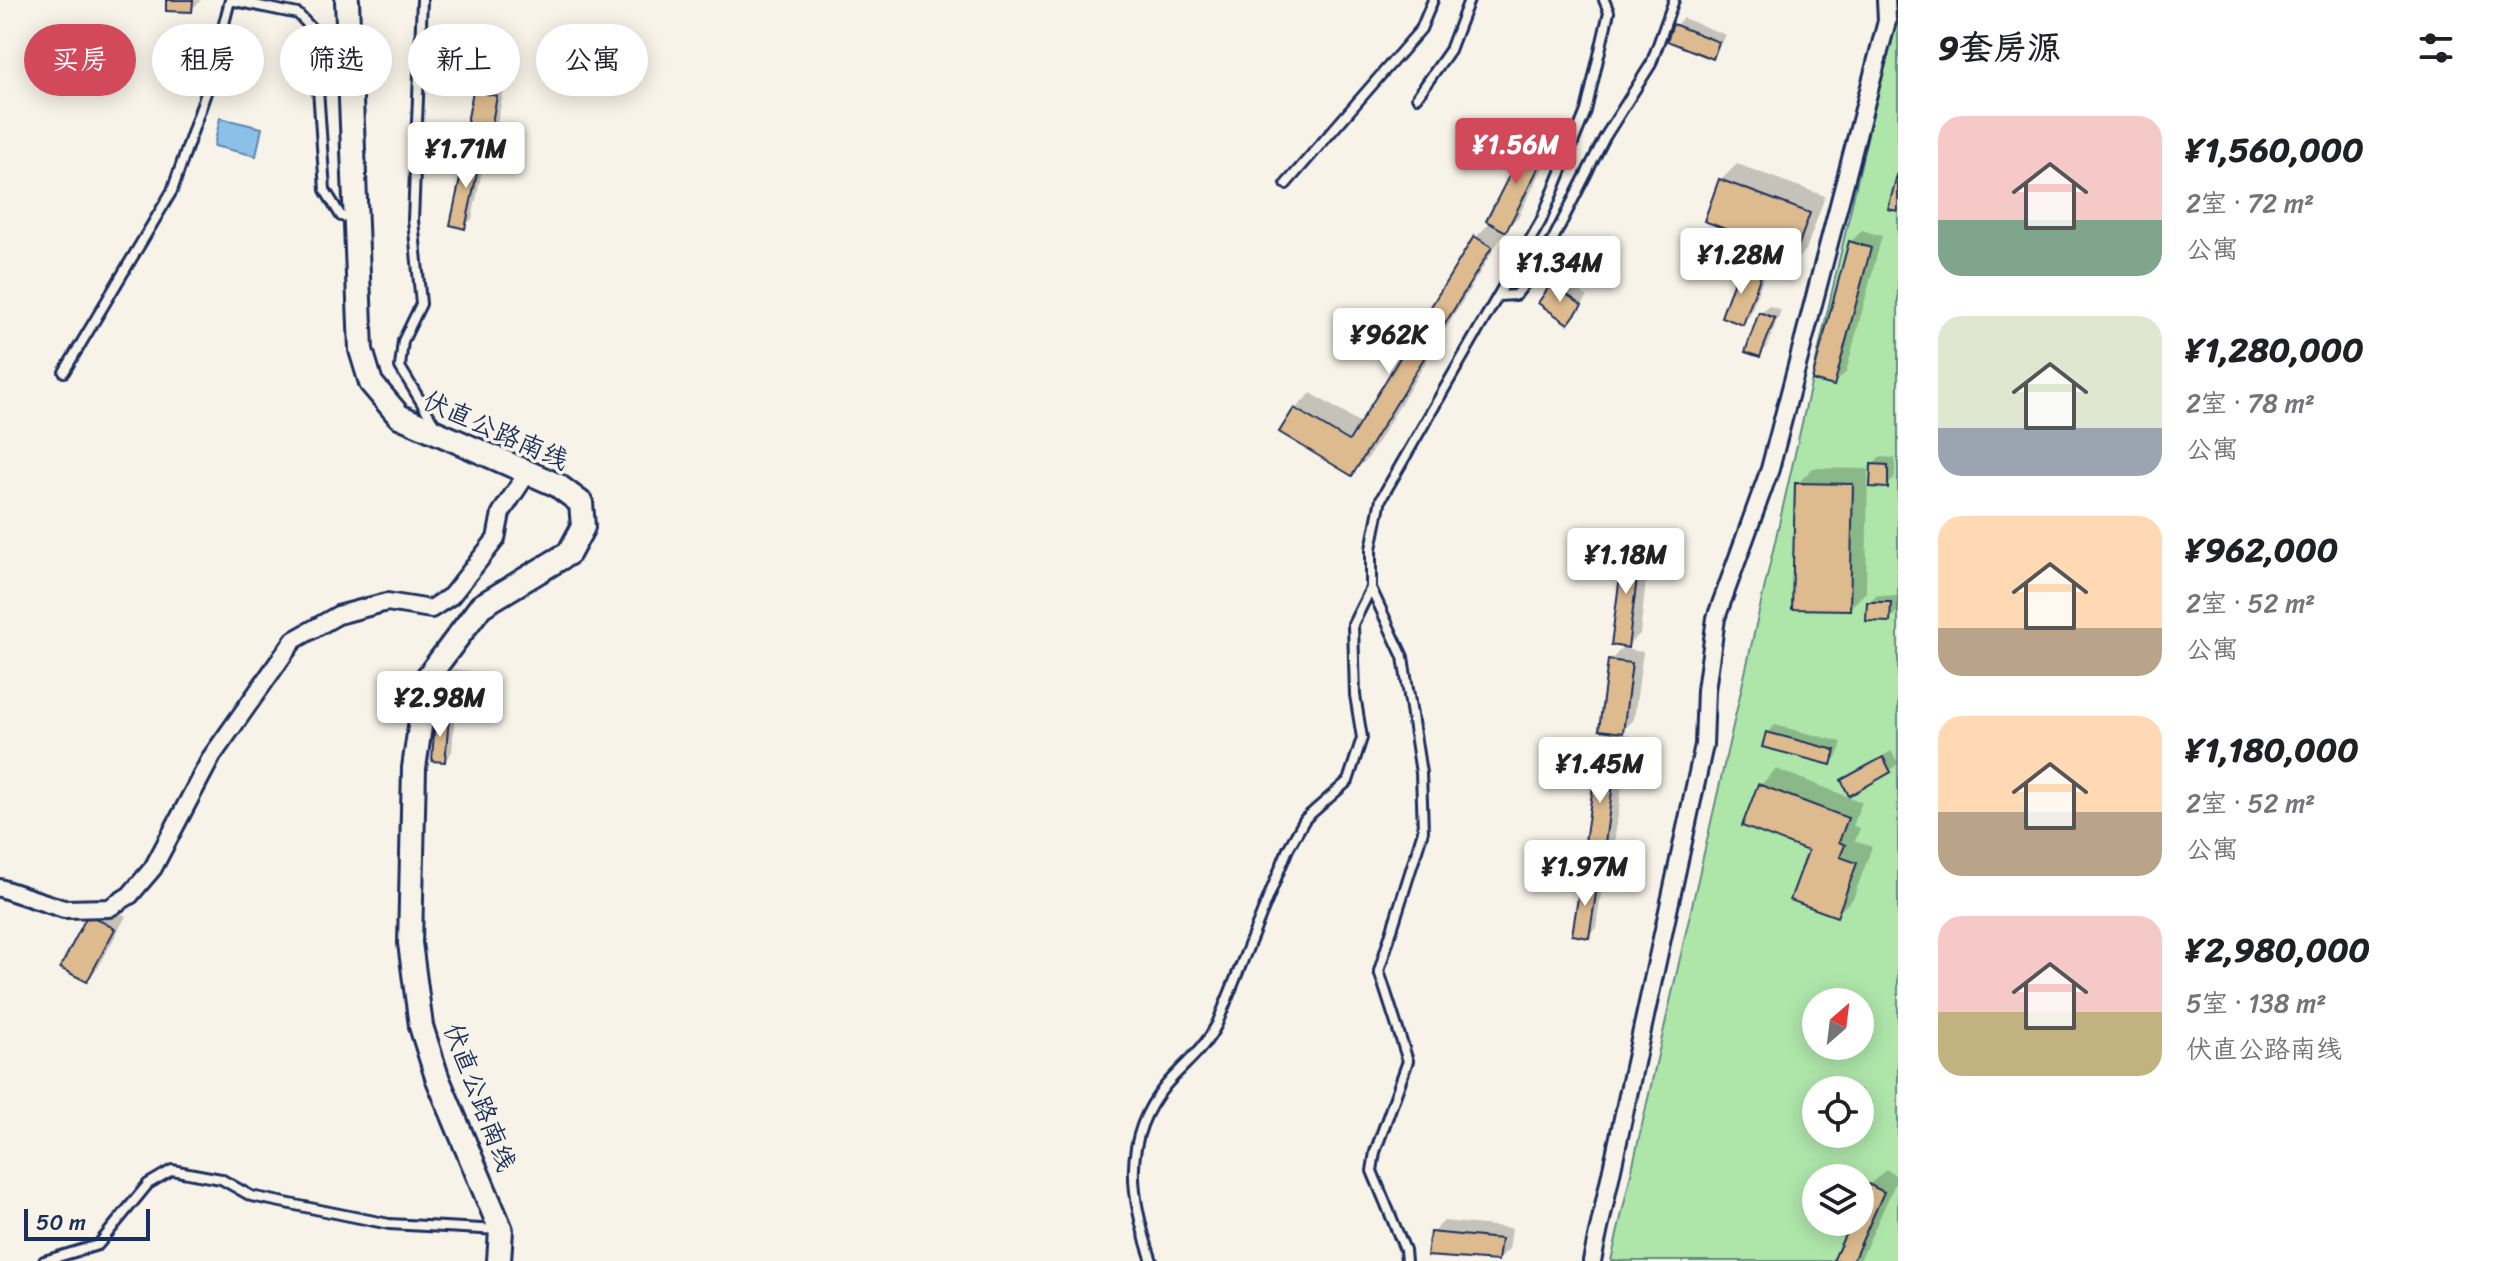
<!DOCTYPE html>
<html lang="zh">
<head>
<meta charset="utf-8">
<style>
  :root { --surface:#fff; --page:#f2f2f2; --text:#202124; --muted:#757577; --accent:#d1495b }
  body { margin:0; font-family:Sriracha,"LXGW WenKai TC",sans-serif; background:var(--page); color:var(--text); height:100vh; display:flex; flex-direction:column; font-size:30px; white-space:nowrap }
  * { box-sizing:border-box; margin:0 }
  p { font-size:26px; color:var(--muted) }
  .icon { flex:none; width:44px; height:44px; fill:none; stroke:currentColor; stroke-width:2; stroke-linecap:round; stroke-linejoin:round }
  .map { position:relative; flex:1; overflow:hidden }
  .details { display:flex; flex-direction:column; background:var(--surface); width:600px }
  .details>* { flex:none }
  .hud { position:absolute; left:24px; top:24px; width:760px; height:72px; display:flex; gap:16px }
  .needle { width:52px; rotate:28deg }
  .tools { position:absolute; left:1802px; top:988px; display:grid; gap:16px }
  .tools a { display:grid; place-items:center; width:72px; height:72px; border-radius:50%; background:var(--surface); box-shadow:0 4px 20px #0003; font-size:40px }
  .scale { position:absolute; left:24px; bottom:20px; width:126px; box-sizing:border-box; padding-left:8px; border:4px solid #1b2f5e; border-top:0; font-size:22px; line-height:28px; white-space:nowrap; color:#1b2f5e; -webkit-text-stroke:6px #f7f3e8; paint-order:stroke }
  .price { position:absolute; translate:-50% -68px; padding:0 18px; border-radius:8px; background:#fff; color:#222; font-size:26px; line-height:52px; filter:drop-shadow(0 2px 4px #0008) }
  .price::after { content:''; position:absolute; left:50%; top:48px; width:24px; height:18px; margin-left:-12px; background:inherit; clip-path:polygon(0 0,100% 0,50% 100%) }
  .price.on { background:var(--accent); color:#fff }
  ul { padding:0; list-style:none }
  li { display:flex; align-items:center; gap:24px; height:200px; padding:0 40px }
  li span { display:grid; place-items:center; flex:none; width:224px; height:160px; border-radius:24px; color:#555 }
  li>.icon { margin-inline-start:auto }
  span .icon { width:96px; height:96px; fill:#fffc; stroke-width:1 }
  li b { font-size:34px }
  h2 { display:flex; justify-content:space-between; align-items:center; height:96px; padding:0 40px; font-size:34px }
  .chip { padding:0 28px; border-radius:36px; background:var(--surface); box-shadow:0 4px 20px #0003; font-size:28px; line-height:72px }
  .chip.on { background:var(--accent); color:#fff }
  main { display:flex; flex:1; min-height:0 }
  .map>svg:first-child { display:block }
  .green { fill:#aee6aa; stroke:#648a84; stroke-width:2; fill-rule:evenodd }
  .water { fill:#8bc0e8; stroke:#5e86b1; stroke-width:2 }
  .shadow { fill:#0003 }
  .building { fill:#ddbb8f; stroke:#1b2f5e; stroke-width:2 }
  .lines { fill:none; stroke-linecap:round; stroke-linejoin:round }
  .lane-casing { stroke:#1b2f5e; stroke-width:14 }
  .street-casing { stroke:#1b2f5e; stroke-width:22 }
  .secondary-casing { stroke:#1b2f5e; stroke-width:28 }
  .lane { stroke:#f7f3e8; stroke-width:8 }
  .street { stroke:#f7f3e8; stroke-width:16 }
  .secondary { stroke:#f7f3e8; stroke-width:22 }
  .labels { text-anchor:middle; stroke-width:7; stroke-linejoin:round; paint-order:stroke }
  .street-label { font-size:26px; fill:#1b2f5e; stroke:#f7f3e8 }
</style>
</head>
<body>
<main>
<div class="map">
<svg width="1898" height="1261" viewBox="0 0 1898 1261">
  <rect width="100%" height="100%" fill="#f7f3e8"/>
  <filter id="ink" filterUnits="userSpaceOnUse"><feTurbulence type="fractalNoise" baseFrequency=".0125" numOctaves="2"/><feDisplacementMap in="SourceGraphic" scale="16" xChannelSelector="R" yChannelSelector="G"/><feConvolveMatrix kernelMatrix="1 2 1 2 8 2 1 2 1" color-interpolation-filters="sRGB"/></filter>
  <g filter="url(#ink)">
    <path class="green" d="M1879,0H1898V1261H1611L1867,138ZM1816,1002H1860V1046H1816ZM1816,1090H1860V1134H1816ZM1816,1178H1860V1222H1816Z"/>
    <path class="water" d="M220,118L262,128L256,156L214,146Z"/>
    <path class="shadow" d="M168,0H201L191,10Z
      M1683,18L1726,35L1713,57L1675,26Z
      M482,85L504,89L495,134L488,142L474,92Z
      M1541,130L1558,139L1518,217L1506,229L1368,458L1352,474L1295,409L1311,393L1362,424L1476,237L1491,222L1529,142Z
      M476,145L487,147L472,219L464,227L468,152Z
      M1737,164L1825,196L1806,250L1790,266L1739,232L1721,180Z
      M1862,230L1882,236L1846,372L1834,384L1851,242Z
      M1749,261L1767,268L1750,315L1742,323L1741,269Z
      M1560,277L1588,297L1568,322L1540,302Z
      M1769,306L1781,310L1767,347L1760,355L1761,313Z
      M1880,457L1895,458V478L1887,486L1873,465Z
      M1813,468L1868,469L1866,592L1850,608L1797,484Z
      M1638,534L1651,536L1640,634L1624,649L1643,652L1634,719L1620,734L1629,735L1613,851L1601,863L1600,745L1615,730L1610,661L1625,645L1626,546Z
      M1876,595L1897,596V612L1889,620L1869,603Z
      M454,669L486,673L484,684L477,692L446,676Z
      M445,710L455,711L452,752L445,760L437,718Z
      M1775,725L1842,742L1838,755L1831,763L1768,733Z
      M1891,751L1898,763L1890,771L1843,780Z
      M1776,769L1862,802L1853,826L1860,828L1855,841L1872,847L1853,899L1836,915L1811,850L1760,786Z
      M1591,872L1604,874L1596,928L1588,935L1583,880Z
      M102,904L126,916L98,968L86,980L90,916Z
      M1886,1169L1898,1177L1860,1261H1836L1853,1222H1860V1206L1869,1185Z
      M1444,1221L1512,1228L1509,1249L1497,1261L1429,1254L1432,1233Z"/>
    <path class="building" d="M166,0H193L192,12L166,11Z
      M1673,24L1719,42L1713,59L1667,41Z
      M473,91L497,96L488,144L464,139Z
      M1527,141L1547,151L1506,232L1486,221Z
      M466,151L481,155L465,229L450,225Z
      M1897,175H1898V211L1888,209Z
      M1719,179L1810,213L1790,269L1731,247L1736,233L1704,221Z
      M1474,236L1492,247L1352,476L1279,432L1294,408L1349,441Z
      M1849,241L1871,248L1834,386L1812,380Z
      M1739,267L1761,275L1743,325L1721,317Z
      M1551,284L1582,305L1568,324L1538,303Z
      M1759,312L1775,318L1760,357L1745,352Z
      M1871,464L1888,465V488L1870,487Z
      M1795,483L1853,484L1850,610L1792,609Z
      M1624,545L1641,547L1628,648L1611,645Z
      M1867,602H1891L1890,622L1866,621Z
      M1608,660L1632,663L1623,733L1599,730Z
      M444,676L479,680L478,694L443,690Z
      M435,717L449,718L445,762L432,761Z
      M1766,732L1835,750L1831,765L1762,747Z
      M1599,744L1618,746L1602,866L1582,863Z
      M1883,757L1891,772L1849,796L1841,780Z
      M1758,784L1848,818L1839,842L1845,845L1840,857L1857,863L1837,917L1790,900L1808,851L1742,826Z
      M1581,879L1598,881L1589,938L1572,935Z
      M88,914L115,929L87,982L60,968Z
      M1868,1184L1884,1192L1853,1261H1833L1851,1222H1860V1201Z
      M1430,1232L1501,1239L1498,1261L1427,1256Z"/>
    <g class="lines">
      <defs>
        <path id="lane" d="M230,0L298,14L314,31L325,190L341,216L353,219
          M422,0L413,220L421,304L403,341L400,367L435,425
          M1417,97L1450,50L1469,0
          M1286,184L1421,29L1433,0
          M1498,296L1516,295L1542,261L1605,137L1651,64L1674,0
          M64,372L172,191L208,87L230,0
          M44,1261L98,1245L148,1184L172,1170L221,1179L251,1196L389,1224L500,1230
          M1152,1261C1131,1200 1120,1139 1166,1085C1184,1064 1204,1050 1217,1024L1288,849L1305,819L1348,781L1362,738L1355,695L1353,624L1371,588
          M1406,1261L1405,1250L1372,1171L1375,1152L1408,1061L1379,971L1423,831L1421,773L1403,657L1371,588V549L1381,499L1541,221L1586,111L1609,12L1604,0"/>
        <path id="street" d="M0,888L64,909L109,908L130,895L153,868L212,756L294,640L338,615L387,602L431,609L451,596L496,539L501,513L528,472
          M1592,1261L1704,745L1706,690L1716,618L1770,469L1887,21L1886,0"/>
        <path id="secondary" d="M347,0L361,350L371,383L399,416L557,485L581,503L583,527L569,553L481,606L427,678L414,768L410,943L421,1026L437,1077L501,1230L499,1261"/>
      </defs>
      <use href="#lane" class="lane-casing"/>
      <use href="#street" class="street-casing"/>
      <use href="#secondary" class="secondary-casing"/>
      <use href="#lane" class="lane"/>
      <use href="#street" class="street"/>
      <use href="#secondary" class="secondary"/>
    </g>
  </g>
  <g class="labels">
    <g class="street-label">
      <text transform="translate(496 430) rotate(24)" y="9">伏直公路南线</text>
      <text transform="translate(480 1097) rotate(69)" y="9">伏直公路南线</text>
    </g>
  </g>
</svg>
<div class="tools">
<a><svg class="needle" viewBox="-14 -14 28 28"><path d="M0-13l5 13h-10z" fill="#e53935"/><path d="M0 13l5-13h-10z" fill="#757577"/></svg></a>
<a><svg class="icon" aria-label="locate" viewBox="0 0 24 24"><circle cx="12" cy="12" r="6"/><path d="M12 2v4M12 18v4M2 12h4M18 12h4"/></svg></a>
<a><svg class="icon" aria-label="layers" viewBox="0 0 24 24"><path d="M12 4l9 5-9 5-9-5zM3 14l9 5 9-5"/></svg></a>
</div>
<div class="scale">50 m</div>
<b class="price on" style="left:1516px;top:186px">¥1.56M</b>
<b class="price" style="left:466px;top:190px">¥1.71M</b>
<b class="price" style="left:1741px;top:296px">¥1.28M</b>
<b class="price" style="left:1560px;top:304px">¥1.34M</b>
<b class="price" style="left:1389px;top:376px">¥962K</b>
<b class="price" style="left:1626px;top:596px">¥1.18M</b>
<b class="price" style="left:440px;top:739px">¥2.98M</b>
<b class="price" style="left:1600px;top:805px">¥1.45M</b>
<b class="price" style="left:1585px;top:908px">¥1.97M</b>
<div class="hud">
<a class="chip on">买房</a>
<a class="chip">租房</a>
<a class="chip">筛选</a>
<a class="chip">新上</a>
<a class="chip">公寓</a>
</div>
</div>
<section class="details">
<h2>9套房源<svg class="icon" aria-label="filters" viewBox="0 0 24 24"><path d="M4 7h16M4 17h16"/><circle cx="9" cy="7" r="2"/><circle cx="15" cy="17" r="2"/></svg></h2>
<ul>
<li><span style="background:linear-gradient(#f6c9c9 65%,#7fa58c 0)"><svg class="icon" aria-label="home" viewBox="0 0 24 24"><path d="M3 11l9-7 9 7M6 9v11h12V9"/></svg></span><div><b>¥1,560,000</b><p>2室 · 72 m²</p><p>公寓</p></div></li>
<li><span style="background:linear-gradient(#dfe7d0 70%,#9aa5b1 0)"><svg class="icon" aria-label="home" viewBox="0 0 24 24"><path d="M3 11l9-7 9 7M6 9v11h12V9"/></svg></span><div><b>¥1,280,000</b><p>2室 · 78 m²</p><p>公寓</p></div></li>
<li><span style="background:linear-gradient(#ffd9b3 70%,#b9a48a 0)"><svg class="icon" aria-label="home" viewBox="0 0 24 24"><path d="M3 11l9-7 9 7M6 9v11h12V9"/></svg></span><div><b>¥962,000</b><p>2室 · 52 m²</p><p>公寓</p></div></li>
<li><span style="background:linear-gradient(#ffd9b3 60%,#b9a48a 0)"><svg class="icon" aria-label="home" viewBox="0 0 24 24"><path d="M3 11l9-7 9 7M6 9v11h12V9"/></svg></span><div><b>¥1,180,000</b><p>2室 · 52 m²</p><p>公寓</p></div></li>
<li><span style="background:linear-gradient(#f6c9c9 60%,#c2b280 0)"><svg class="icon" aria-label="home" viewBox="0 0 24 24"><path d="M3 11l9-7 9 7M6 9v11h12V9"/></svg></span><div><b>¥2,980,000</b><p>5室 · 138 m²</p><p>伏直公路南线</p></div></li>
</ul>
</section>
</main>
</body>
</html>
